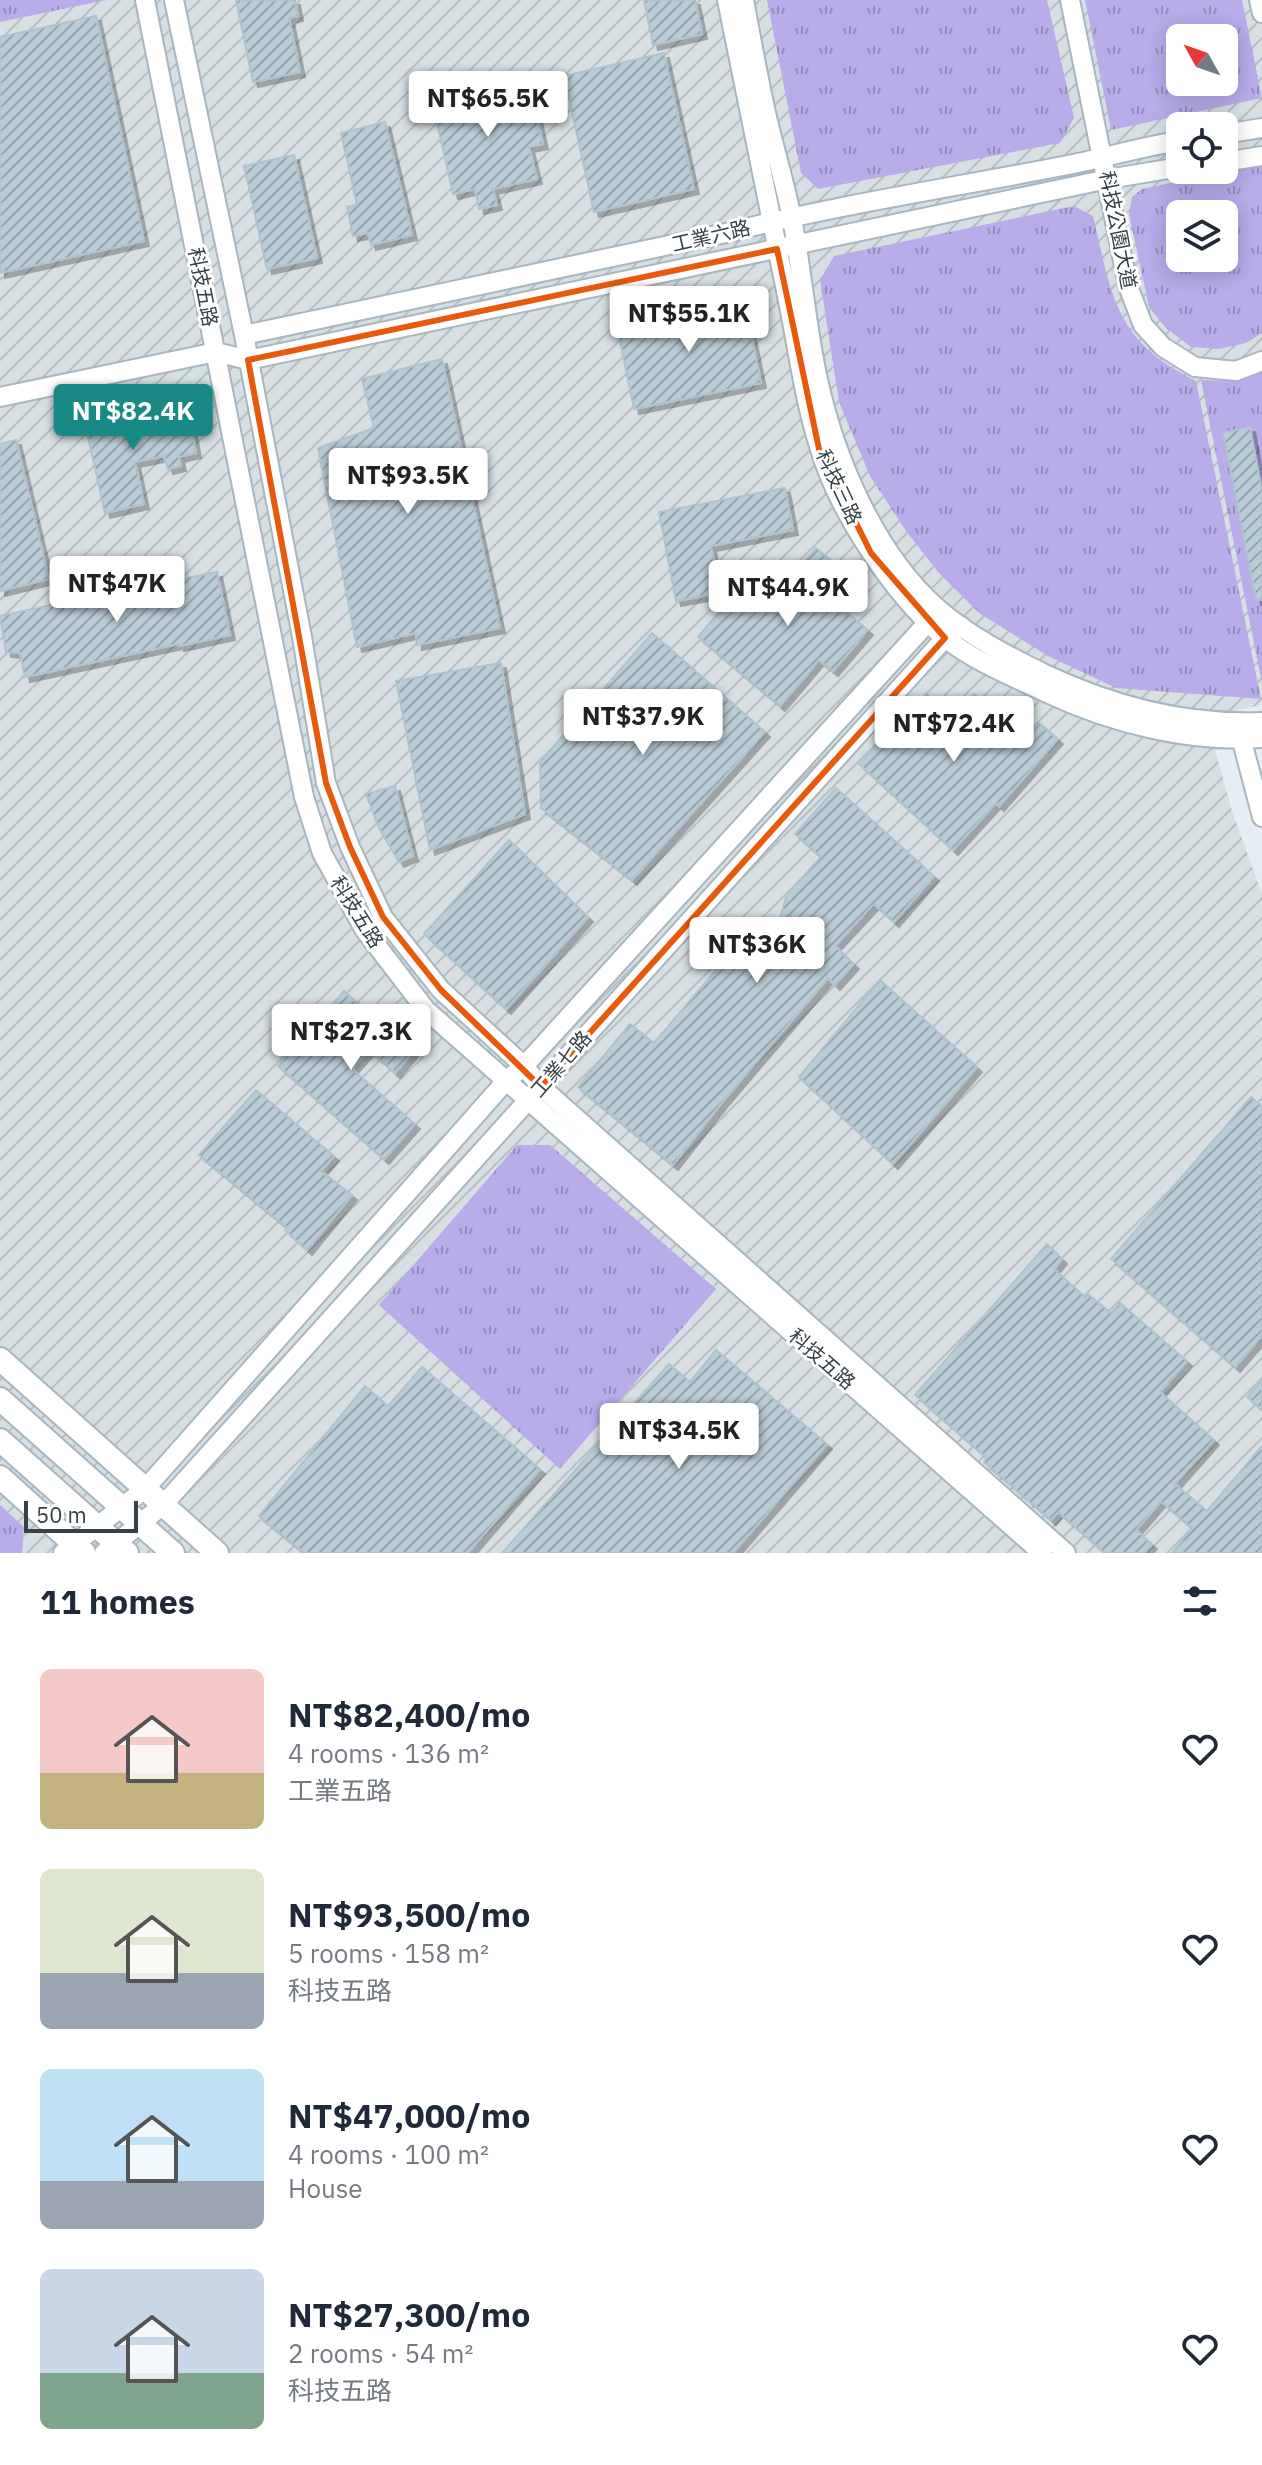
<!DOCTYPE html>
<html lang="en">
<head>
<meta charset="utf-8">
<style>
  :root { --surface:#fff; --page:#f6f6f7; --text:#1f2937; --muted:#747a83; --accent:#198986 }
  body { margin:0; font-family:"IBM Plex Sans","Noto Sans TC",sans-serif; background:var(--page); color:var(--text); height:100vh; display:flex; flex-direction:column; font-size:30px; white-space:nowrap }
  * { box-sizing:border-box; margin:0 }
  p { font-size:26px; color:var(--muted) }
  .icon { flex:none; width:44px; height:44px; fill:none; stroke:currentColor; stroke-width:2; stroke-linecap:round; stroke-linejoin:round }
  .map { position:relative; height:1553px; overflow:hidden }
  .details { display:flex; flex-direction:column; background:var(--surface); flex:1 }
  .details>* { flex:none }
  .needle { width:52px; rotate:310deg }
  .tools { position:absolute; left:1166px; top:24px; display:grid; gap:16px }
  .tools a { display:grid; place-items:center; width:72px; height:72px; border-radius:12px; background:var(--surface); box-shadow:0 4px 20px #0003; font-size:40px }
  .scale { position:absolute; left:24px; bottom:20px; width:114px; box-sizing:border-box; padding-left:8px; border:4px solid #354047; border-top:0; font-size:22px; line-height:28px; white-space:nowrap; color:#354047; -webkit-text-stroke:6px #fff; paint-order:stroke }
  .price { position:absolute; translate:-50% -68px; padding:0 18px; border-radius:8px; background:#fff; color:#222; font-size:26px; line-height:52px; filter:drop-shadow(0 2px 4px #0008) }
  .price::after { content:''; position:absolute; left:50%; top:48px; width:24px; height:18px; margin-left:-12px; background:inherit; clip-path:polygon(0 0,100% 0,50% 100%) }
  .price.current { background:var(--accent); color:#fff }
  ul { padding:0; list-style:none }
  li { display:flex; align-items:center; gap:24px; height:200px; padding:0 40px }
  li span { display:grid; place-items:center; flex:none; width:224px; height:160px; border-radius:12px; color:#555 }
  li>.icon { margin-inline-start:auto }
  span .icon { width:96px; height:96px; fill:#fffc; stroke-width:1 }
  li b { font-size:34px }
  h2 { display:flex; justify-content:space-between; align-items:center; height:96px; padding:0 40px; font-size:34px }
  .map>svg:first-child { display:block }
  .industrial { fill:url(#industrial-furrows); fill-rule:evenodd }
  .grass { fill:url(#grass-tufts); fill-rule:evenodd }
  .building { fill:url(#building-hatch); stroke:#adc4d1; stroke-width:2; filter:url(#shadow) }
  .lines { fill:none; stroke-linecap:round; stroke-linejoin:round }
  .minor-casing { stroke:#a8b6c0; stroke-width:22 }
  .tertiary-casing { stroke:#a8b6c0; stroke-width:26 }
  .minor { stroke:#fff; stroke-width:18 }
  .tertiary { stroke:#fff; stroke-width:22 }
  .marked { fill:none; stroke:#e8590c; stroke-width:6; stroke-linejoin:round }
  .labels { text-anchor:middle; stroke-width:6; stroke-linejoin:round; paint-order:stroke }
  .street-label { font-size:20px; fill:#354047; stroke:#fff }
</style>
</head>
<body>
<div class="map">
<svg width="1262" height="1553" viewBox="0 0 1262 1553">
  <defs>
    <pattern id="industrial-furrows" width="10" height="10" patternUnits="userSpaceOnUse" patternTransform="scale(2)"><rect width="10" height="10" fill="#d7dfe3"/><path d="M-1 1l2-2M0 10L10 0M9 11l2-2" fill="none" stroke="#b9c0c4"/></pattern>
    <pattern id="grass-tufts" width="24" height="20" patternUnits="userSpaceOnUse" patternTransform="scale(2)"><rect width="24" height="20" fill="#b8acea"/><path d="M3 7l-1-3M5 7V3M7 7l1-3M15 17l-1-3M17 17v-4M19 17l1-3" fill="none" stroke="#968dbf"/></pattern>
    <pattern id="building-hatch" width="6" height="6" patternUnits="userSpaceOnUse" patternTransform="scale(2)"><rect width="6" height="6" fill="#baccd6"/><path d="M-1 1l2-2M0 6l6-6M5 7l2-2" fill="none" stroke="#98a7af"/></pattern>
    <filter id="shadow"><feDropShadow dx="5" dy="5" stdDeviation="0" flood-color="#0004"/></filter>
  </defs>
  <rect width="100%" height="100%" fill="#e6edf4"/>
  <path class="industrial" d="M0,0H1262V705L1226,712L1213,742L1232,811L1262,894V1553H0ZM1180,38H1224V82H1180ZM1180,126H1224V170H1180ZM1180,214H1224V258H1180Z"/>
  <path class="grass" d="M0,0H106L0,22Z
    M767,0H1047L1074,118L1060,143L818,189L801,173Z
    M1085,0H1242L1262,98L1111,130ZM1180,38H1224V82H1180Z
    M1258,164L1262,167V333L1246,343L1219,349L1191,347L1166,328L1149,307L1129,214L1132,197L1142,189ZM1180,214H1224V258H1180Z
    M1074,206L1093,216C1112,297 1115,341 1196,381L1261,699L1116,688L1048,656L979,613L938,572L906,531L870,476L839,402L820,280L834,256Z
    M1262,371V683L1201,380L1237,381Z
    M517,1145H550L716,1289L560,1469L379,1305Z
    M0,1505L24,1527L22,1553H0Z"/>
  <path class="building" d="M236,0H295L298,16L289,18L300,72L253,82Z
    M644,0H695L702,34L653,45Z
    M96,16L144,241L0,273V37Z
    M664,53L694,189L594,212L564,76Z
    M506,83L508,90L530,85L543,144L529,147L537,179L493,189L497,205L479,209L475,189L453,194L432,100Z
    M385,122L412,235L371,245L368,233L353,236L347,207L357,205L341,133Z
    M294,155L317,258L267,269L244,166Z
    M744,300L761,383L634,409L617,326Z
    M442,359L500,628L417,645L416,633L357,647L318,448L374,428L362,379Z
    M178,409L183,430L192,431L196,453L179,457L181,466L168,469L164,456L135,462L144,504L105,513L84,419L126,410L128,420Z
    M1250,427L1262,492V600H1256L1223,433Z
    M16,440L49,579L0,591V444Z
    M785,488L793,530L711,546L720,593L676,601L659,512Z
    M816,548L856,581L837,604L868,630L833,671L819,660L780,706L698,637L731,598L747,611L785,565L795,573Z
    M217,572L230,635L179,646L178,644L25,677L20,653L6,652L0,616L152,583V585Z
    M652,633L765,732L632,880L541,808L540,762Z
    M501,663L525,814L430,850L396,681Z
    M926,694L953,718L974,694L1025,739L1039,723L1058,739L999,806L996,803L953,850L859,764Z
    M395,786L413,856L399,862L379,828L366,794Z
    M836,788L934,876L894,922L874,904L835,946L854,964L835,985L828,978L724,1100L673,1165L578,1087L630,1024L654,1043L749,931L771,950L787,894L821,857L795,834Z
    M509,840L588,917L506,1009L424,934Z
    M880,980L977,1067L893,1164L799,1077Z
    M344,991L413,1052L395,1073L369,1050L352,1069L415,1124L384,1159L278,1066Z
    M256,1090L334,1156L321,1171L352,1195L307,1250L285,1230L287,1228L199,1155Z
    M1251,1097L1262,1106V1336L1235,1367L1111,1259Z
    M1047,1244L1062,1259L1054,1269L1085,1297L1088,1294L1111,1313L1120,1303L1187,1361L1160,1392L1214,1440L1175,1484L1207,1511L1262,1446V1553H1172L1192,1528L1161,1501L1136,1530L1152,1544L1144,1553H1105L1058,1512L1051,1520L984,1462L987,1458L915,1395Z
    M716,1350L827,1444L733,1553H502L669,1364L690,1382Z
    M422,1367L540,1469L468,1553H304L259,1516L365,1386L388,1406Z
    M1262,1380V1410L1247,1397Z"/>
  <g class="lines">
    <defs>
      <path id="minor" d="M145,0L304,797L322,853L364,929L426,1010L1042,1553
        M174,0L244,335L302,637L326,783L350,847L383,917L441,990L524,1066L541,1087L1066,1553
        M727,0C747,97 766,194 786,291C797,343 803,395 819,446C837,509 893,595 944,637C972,660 1011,676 1045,692C1111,723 1188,743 1262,738
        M744,0C751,38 758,76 766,113C774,148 785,183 792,219C802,270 806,323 817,375C834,456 874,552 937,608C969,636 1008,656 1045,674C1113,706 1187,725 1262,722
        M1070,0L1128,286L1143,325L1163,347L1195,367L1236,371L1262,361
        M1259,0L1262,13
        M1224,134L1262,128
        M1224,162L1262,156
        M244,335L726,233C840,204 957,187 1073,164C1109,157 1143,146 1180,141
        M0,397L216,352L248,360L1108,179L1180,167
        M1239,730L1262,817
        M63,1553L145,1489L506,1081L524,1066L939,610
        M104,1553L163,1505L945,638L961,626"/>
      <path id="tertiary" d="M0,1359L217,1553
        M0,1399L173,1553
        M0,1440L127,1553
        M0,1477L84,1553"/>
    </defs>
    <use href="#minor" class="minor-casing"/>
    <use href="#tertiary" class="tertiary-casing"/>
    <use href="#minor" class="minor"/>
    <use href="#tertiary" class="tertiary"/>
  </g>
  <path class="marked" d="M777,249L819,449L871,553L945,638L541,1087L441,990L383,917L350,847L326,783L248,360Z"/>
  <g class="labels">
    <g class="street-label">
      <text transform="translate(1118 230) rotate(79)" y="7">科技公園大道</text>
      <text transform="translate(711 236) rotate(-13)" y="7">工業六路</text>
      <text transform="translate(203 287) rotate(79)" y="7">科技五路</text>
      <text transform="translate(839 487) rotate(65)" y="7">科技三路</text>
      <text transform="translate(357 912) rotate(58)" y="7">科技五路</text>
      <text transform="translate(561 1064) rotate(-49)" y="7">工業七路</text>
      <text transform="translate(822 1359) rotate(41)" y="7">科技五路</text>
    </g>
  </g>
</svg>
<div class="tools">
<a><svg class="needle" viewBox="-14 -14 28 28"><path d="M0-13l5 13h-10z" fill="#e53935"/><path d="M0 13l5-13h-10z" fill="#747a83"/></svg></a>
<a><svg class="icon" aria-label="locate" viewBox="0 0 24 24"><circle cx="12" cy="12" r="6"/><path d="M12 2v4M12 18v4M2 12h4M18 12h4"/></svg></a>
<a><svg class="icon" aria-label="layers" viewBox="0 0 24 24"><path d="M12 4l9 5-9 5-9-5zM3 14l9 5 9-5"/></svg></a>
</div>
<div class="scale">50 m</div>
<b class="price" style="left:488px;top:139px">NT$65.5K</b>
<b class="price" style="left:689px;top:354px">NT$55.1K</b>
<b class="price current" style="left:133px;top:452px">NT$82.4K</b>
<b class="price" style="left:408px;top:516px">NT$93.5K</b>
<b class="price" style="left:117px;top:624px">NT$47K</b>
<b class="price" style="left:788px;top:628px">NT$44.9K</b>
<b class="price" style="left:643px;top:757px">NT$37.9K</b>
<b class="price" style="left:954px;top:764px">NT$72.4K</b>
<b class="price" style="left:757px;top:985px">NT$36K</b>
<b class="price" style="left:351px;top:1072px">NT$27.3K</b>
<b class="price" style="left:679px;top:1471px">NT$34.5K</b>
</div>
<section class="details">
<h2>11 homes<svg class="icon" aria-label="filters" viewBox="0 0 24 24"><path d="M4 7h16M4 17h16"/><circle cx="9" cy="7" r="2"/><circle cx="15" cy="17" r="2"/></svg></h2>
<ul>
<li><span style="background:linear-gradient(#f6c9c9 65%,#c2b280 0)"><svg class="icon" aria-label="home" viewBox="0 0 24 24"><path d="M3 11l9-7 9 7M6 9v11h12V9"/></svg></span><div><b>NT$82,400/mo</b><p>4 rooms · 136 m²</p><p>工業五路</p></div><svg class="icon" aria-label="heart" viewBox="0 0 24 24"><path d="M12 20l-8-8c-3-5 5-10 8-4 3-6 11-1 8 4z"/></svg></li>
<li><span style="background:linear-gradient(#dfe7d0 65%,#9aa5b1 0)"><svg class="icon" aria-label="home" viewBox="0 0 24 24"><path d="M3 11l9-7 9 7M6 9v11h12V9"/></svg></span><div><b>NT$93,500/mo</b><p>5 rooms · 158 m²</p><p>科技五路</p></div><svg class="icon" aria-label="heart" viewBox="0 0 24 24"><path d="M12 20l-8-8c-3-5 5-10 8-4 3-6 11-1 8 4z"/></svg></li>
<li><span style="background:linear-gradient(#bfe0f5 70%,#9aa5b1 0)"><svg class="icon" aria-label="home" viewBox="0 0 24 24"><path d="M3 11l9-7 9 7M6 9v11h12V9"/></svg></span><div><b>NT$47,000/mo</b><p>4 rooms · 100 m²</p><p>House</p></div><svg class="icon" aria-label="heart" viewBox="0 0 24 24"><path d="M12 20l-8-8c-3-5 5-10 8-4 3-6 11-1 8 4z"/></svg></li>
<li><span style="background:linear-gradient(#c9d6e8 65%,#7fa58c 0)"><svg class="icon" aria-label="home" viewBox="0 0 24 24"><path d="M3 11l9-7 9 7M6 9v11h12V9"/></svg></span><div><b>NT$27,300/mo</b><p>2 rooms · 54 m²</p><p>科技五路</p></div><svg class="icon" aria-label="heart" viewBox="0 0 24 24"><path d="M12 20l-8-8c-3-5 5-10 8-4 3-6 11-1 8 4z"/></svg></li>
</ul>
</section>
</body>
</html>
